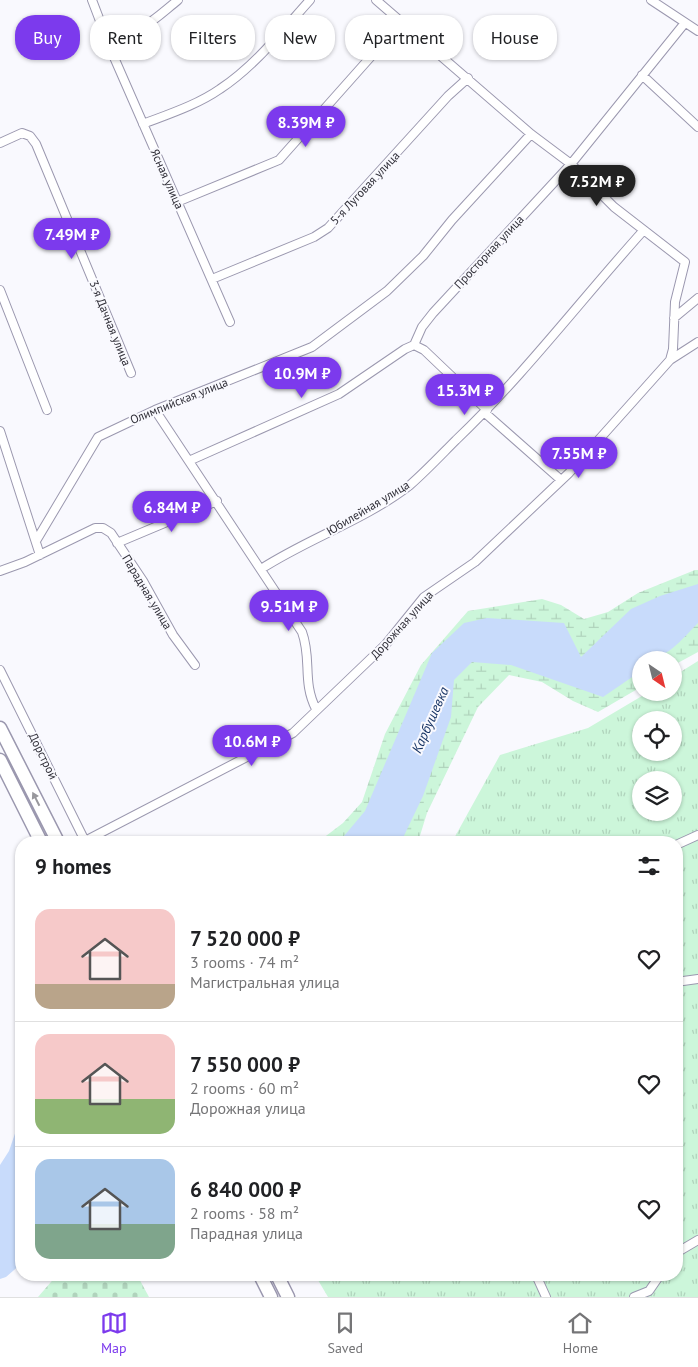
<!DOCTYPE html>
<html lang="en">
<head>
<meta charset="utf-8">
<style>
  :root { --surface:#fff; --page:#f2f2f2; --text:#202124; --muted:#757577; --line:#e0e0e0; --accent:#7c3aed }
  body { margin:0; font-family:"PT Sans",sans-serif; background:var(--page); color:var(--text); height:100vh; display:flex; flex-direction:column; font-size:19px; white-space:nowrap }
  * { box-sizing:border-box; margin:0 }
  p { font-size:16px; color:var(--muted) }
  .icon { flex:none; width:28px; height:28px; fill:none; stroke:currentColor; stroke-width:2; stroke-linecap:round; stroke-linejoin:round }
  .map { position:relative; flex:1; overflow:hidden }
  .details { position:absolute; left:15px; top:836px; width:668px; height:445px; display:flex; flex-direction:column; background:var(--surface); border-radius:20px; box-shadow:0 1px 4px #0004 }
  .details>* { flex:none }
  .banner { position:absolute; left:15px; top:15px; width:669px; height:45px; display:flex; gap:10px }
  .needle { width:32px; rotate:145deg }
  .tools { position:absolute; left:632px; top:651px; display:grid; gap:10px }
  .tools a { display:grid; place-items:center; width:50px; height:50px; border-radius:50%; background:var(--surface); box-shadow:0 1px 4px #0004; font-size:25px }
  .price { position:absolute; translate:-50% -42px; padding:0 11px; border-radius:18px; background:var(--accent); color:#fff; font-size:16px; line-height:32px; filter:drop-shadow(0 1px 2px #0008) }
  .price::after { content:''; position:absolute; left:50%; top:30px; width:15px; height:11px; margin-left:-8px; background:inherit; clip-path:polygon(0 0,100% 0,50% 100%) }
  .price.current { background:#222; color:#fff }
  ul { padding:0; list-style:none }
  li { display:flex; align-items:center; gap:15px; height:125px; padding:0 20px }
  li+li { border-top:1px solid var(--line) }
  li span { display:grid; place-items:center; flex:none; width:140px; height:100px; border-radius:15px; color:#555 }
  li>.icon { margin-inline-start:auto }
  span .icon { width:60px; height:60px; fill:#fffc; stroke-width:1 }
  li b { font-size:21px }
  h2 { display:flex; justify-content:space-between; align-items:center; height:60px; padding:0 20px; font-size:21px }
  .chip { padding:0 18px; border-radius:20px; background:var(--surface); box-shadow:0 1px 4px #0004; font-size:18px; line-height:45px }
  .chip.current { background:var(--accent); color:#fff }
  .tabs { display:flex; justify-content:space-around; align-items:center; height:70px; border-top:1px solid var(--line); background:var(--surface); font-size:14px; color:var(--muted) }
  .tabs a { display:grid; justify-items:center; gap:2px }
  .tabs .current { color:var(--accent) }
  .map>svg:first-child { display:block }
  .grass { fill:url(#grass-tufts); fill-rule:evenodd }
  .wetland { fill:url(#wetland-marsh) }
  .cemetery { fill:url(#cemetery-stones) }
  .water { fill:#c8dbfb }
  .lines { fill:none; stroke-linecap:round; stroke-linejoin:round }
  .minor-casing { stroke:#9b98af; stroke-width:10 }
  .primary-casing { stroke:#9b98af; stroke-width:15 }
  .minor { stroke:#fff; stroke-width:8 }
  .primary { stroke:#fff; stroke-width:12 }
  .oneway { fill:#98979c }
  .labels { text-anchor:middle; stroke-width:4; stroke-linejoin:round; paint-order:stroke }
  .street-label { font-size:12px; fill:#302f38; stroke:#f9f9fe }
  .water-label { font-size:14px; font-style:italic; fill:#183565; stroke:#f9f9fe }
</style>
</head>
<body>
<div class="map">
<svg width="698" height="1297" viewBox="0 0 698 1297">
  <defs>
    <pattern id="grass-tufts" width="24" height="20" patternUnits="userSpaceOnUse" patternTransform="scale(1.25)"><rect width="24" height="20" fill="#ccf6da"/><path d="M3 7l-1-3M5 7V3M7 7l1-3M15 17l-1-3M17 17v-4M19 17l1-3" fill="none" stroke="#b0d3bc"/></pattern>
    <pattern id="wetland-marsh" width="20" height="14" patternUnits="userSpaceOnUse" patternTransform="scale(1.25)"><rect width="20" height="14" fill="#ccf6da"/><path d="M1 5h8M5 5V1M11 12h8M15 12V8" fill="none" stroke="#b0d3bc"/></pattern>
    <pattern id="cemetery-stones" width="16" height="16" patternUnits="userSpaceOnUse" patternTransform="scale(1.25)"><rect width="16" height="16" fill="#ccf6da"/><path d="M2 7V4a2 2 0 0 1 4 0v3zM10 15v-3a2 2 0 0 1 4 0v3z" fill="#b0d3bc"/></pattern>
  </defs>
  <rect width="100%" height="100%" fill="#f9f9fe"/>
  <path class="grass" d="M698,661V1297H328L315,1275H676V842H452L500,755L588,728L647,693L674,692V676ZM641,720H674V752H641ZM641,780H674V812H641Z"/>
  <path class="wetland" d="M695,570H698V652L674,665V660H641V687L598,712L573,701L542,682L509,675L478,707L427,813L418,842H318L343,823L362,802L385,734L421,665L468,611L542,599L561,605L584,619L608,612L638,593Z"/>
  <path class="cemetery" d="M57,1275H137L149,1297H38Z"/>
  <path class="water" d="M698,584V623C681,640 667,660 641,660V671L603,697L511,665L472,662L454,680L451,717L423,796L401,842H339L365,811L432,653L464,623L487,618L564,623L581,657L631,609L660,596Z
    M21,1116V1264L6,1277L0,1279V1165L9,1151Z"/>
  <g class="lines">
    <defs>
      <path id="minor" d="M92,0L113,55L230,322
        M651,0L698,31
        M106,36C141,35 152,21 178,0
        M642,75L698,127
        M143,124C169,114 197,105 220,89C255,66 282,31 310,0
        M0,143L22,133L30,136L36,144L131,373
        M177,202L279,160L391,34
        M212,279L314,237L328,228L448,96L468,78
        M0,290L47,410
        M674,318L698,298
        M414,345L422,327L433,313L571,164L684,24
        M414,345L424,350L487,410
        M670,360L698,342
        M155,410L302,632C312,659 302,682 316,709
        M485,413L561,480
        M0,431L40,555
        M191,460L339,394L405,349L414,345
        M36,541L98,437L155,410L312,347L387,291L423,256L452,220L531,134
        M117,543L217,501
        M261,569C309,538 365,520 410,485C426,471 441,455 456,440C524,375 580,301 643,231
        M0,571L25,562L95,528H103L111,533L143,581L173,635L195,665
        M0,670L85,841
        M83,842L293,733L386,644L424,597L475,562L569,473L670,360L673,349L675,302L685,262L614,207L571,164L531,134L376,0
        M676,845L698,835
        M676,982L698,979
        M676,1253L698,1240
        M536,1275L546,1297
        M634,1297L649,1291L660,1275"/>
      <path id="primary" d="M0,728L58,842
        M0,760L41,842
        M260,1275L271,1297
        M277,1275L288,1297"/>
    </defs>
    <use href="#minor" class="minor-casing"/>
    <use href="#primary" class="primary-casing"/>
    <use href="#minor" class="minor"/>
    <use href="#primary" class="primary"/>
  </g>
  <defs><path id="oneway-solid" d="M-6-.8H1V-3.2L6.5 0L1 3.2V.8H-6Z" transform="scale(1.25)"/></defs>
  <use class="oneway" href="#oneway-solid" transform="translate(36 799) rotate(-117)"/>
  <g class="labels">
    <g class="street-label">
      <text transform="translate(167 179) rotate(66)" y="4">Ясная улица</text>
      <text transform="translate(365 188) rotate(-47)" y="4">5-я Луговая улица</text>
      <text transform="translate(489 252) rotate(-47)" y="4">Просторная улица</text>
      <text transform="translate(110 323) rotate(68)" y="4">3-я Дачная улица</text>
      <text transform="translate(179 401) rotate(-22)" y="4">Олимпийская улица</text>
      <text transform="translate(368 508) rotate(-31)" y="4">Юбилейная улица</text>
      <text transform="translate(147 592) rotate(59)" y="4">Парадная улица</text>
      <text transform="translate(402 625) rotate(-48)" y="4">Дорожная улица</text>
      <text transform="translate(43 756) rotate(64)" y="4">Дорстрой</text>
    </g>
    <g class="water-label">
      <text transform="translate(430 720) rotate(-66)" y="5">Карбушевка</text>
    </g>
  </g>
</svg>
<div class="tools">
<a><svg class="needle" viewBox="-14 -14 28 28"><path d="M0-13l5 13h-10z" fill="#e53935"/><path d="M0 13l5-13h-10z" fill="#757577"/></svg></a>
<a><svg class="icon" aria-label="locate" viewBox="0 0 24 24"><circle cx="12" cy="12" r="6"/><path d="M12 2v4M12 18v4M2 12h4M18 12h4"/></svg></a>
<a><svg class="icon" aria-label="layers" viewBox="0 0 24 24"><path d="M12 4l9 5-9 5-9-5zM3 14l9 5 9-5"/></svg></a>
</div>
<b class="price" style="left:306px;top:148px">8.39M ₽</b>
<b class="price current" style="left:597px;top:207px">7.52M ₽</b>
<b class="price" style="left:72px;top:260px">7.49M ₽</b>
<b class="price" style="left:302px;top:399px">10.9M ₽</b>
<b class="price" style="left:465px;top:416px">15.3M ₽</b>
<b class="price" style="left:579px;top:479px">7.55M ₽</b>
<b class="price" style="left:172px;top:533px">6.84M ₽</b>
<b class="price" style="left:289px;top:632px">9.51M ₽</b>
<b class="price" style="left:252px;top:767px">10.6M ₽</b>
<div class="banner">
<a class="chip current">Buy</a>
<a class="chip">Rent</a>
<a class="chip">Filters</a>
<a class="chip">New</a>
<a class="chip">Apartment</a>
<a class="chip">House</a>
</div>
<section class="details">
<h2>9 homes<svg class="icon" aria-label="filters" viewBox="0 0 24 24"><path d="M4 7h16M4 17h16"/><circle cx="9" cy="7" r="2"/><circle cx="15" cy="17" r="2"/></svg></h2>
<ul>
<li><span style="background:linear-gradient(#f6c9c9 75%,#b9a48a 0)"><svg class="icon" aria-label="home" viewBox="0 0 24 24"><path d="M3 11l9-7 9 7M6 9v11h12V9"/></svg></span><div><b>7 520 000 ₽</b><p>3 rooms · 74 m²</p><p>Магистральная улица</p></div><svg class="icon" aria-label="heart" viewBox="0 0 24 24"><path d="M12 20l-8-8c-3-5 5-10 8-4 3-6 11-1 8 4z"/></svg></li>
<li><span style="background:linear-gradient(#f6c9c9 65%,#8fb573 0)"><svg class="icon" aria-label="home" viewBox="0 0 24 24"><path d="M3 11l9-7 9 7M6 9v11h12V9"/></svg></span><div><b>7 550 000 ₽</b><p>2 rooms · 60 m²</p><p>Дорожная улица</p></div><svg class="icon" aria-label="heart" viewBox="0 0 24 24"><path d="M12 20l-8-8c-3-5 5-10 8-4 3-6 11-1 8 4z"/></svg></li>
<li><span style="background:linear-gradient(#a9c7e8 65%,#7fa58c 0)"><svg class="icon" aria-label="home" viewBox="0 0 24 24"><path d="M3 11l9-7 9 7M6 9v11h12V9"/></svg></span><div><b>6 840 000 ₽</b><p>2 rooms · 58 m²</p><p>Парадная улица</p></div><svg class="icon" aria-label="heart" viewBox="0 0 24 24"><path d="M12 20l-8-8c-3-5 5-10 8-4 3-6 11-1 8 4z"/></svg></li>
</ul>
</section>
</div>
<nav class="tabs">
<a class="current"><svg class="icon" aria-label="map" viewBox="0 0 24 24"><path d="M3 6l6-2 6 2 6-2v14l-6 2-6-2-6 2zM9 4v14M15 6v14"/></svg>Map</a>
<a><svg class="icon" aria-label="saved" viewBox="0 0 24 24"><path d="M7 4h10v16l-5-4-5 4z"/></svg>Saved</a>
<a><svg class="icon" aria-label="home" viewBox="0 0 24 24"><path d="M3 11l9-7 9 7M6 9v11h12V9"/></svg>Home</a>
</nav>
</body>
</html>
